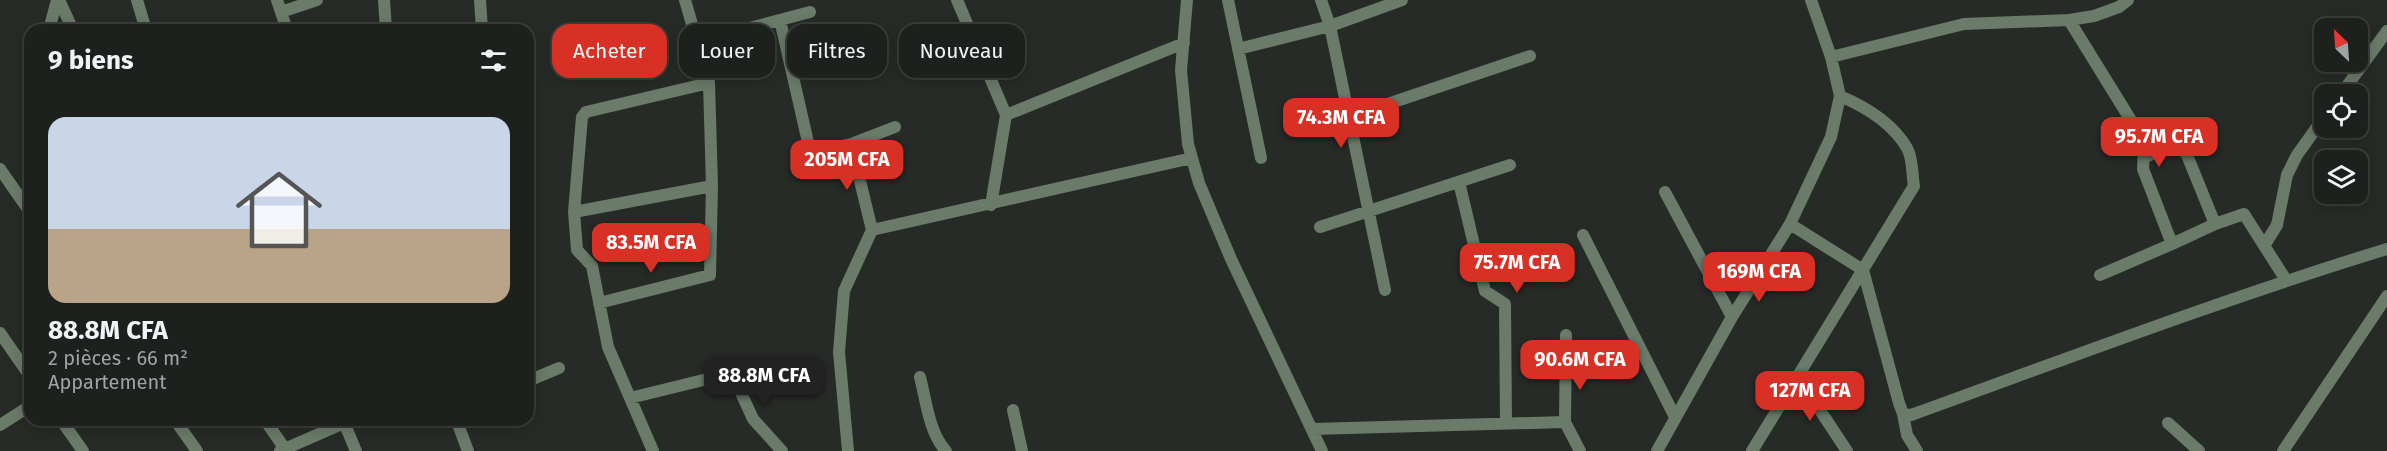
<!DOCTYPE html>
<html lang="fr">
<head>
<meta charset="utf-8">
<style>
  :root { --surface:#1d201d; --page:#2a2d2a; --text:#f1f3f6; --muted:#a0a3a4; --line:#3b3e3b; --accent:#d93025 }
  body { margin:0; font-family:"Fira Sans",sans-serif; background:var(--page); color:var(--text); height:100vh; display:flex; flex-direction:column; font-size:22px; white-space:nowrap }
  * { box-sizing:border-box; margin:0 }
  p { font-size:20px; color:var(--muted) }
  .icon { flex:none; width:33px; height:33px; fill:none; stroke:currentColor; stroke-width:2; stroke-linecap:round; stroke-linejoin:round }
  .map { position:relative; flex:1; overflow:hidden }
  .sheet { position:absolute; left:24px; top:24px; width:510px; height:402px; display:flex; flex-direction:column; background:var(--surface); border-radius:18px; box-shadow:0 3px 15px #0003,0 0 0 2px var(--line) }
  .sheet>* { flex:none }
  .top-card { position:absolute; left:552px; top:24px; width:570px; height:54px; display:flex; gap:12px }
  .needle { width:39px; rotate:335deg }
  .fabs { position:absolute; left:2314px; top:18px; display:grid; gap:12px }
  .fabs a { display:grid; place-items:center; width:54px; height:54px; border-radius:12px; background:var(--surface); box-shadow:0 3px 15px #0003,0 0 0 2px var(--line); font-size:30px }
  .price { position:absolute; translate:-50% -51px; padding:0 14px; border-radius:12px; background:var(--accent); color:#fff; font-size:20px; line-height:39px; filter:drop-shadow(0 2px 3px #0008) }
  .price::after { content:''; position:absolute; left:50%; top:36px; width:18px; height:14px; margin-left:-9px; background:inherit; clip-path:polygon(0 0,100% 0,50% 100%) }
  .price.active { background:#222; color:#fff }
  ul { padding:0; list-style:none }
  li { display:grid; align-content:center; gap:12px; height:318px; padding:0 24px }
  li span { display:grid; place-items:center; height:186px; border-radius:18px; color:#555 }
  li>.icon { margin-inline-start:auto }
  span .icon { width:108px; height:108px; fill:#fffc; stroke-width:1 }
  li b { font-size:26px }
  h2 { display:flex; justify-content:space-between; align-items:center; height:72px; padding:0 24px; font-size:26px }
  .chip { padding:0 21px; border-radius:18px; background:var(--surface); box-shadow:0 3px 15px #0003,0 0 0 2px var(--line); font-size:21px; line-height:54px }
  .chip.active { background:var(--accent); color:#fff }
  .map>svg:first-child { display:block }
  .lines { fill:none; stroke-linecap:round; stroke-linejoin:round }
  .minor { stroke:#6a7b69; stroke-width:12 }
</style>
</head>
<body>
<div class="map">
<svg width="2387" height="451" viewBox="0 0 2387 451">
  <rect width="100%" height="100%" fill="#272b27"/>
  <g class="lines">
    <path class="minor" d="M59,0L73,30
      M137,0L146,30
      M277,0L287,30
      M384,0L386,30
      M480,0L482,30
      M957,0L1006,115L991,205
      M1187,0L1181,70L1188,144L1199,183L1231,259L1322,451
      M1228,0L1261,158
      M1321,0L1330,26L1385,290
      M281,12L317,0
      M780,20L810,151L815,152L851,144L895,127
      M2069,20L2132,122L2144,149L2143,169L2172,244L2100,275
      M49,30L57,0
      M697,42L810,12
      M1238,49L1330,26L1402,0
      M1831,57L1964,24L2069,20L2094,16L2119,7L2128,0
      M2341,94L2387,31
      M1006,115L1184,43
      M1349,117L1530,56
      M2146,157C2161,150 2175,139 2187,155L2215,224L2244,214L2286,280
      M0,169L30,212
      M1459,182L1485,291L1505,304L1506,422
      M1665,192L1732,317
      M574,212L712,186
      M1790,224L1863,270L1899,403L1903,414L1911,415C2069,358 2226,298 2387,249
      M1320,227L1510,165
      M872,230L1192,158
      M1583,235L1675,417
      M2172,244L2215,224
      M2264,246L2277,225L2287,175L2297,155L2325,116
      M599,303L710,275L712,186L709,83L685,0
      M0,333L30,376
      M1566,335L1565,422L1580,451
      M920,377C926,400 929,433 946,451
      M1798,377L1847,451
      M528,381L559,368
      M630,398L732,373L753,419L782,451
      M1013,410L1022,451
      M1903,414L1907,435L1917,451
      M61,420L83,451
      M175,420L197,451
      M265,420L285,449
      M343,420L356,451
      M459,420V427L468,451
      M2168,423L2199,451
      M0,425L30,406
      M1313,429L1565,422
      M280,451L344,423
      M653,451L608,347L592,266L577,250L574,212L582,117L586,112L709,83
      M848,451L839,352L844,291L872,230L851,144
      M1657,451L1732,317L1790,224L1831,137L1840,96L1831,57L1811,0
      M1752,451L1914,186C1912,175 1913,158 1907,148C1893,124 1866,107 1840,96
      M2283,451L2387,296"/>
  </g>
</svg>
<div class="fabs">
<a><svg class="needle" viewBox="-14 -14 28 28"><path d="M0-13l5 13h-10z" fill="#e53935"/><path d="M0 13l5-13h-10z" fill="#a0a3a4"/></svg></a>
<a><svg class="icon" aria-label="locate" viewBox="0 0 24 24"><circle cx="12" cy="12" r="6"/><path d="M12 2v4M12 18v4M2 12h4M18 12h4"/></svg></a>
<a><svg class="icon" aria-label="layers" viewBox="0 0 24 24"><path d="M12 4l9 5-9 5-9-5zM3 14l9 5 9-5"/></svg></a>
</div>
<b class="price" style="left:1341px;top:149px">74.3M CFA</b>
<b class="price" style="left:2159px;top:168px">95.7M CFA</b>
<b class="price" style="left:847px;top:191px">205M CFA</b>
<b class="price" style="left:651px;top:274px">83.5M CFA</b>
<b class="price" style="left:1517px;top:294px">75.7M CFA</b>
<b class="price" style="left:1759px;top:303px">169M CFA</b>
<b class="price" style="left:1580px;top:391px">90.6M CFA</b>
<b class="price active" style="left:764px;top:407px">88.8M CFA</b>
<b class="price" style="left:1810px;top:422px">127M CFA</b>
<div class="top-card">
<a class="chip active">Acheter</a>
<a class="chip">Louer</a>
<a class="chip">Filtres</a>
<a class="chip">Nouveau</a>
</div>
<section class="sheet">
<h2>9 biens<svg class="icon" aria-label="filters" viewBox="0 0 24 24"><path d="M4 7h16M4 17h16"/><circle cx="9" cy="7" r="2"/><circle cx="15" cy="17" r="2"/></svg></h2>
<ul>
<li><span style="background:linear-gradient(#c9d6e8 60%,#b9a48a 0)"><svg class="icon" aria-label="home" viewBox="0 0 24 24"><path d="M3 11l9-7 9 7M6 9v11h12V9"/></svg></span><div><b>88.8M CFA</b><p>2 pièces · 66 m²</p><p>Appartement</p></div></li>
</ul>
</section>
</div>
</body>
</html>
